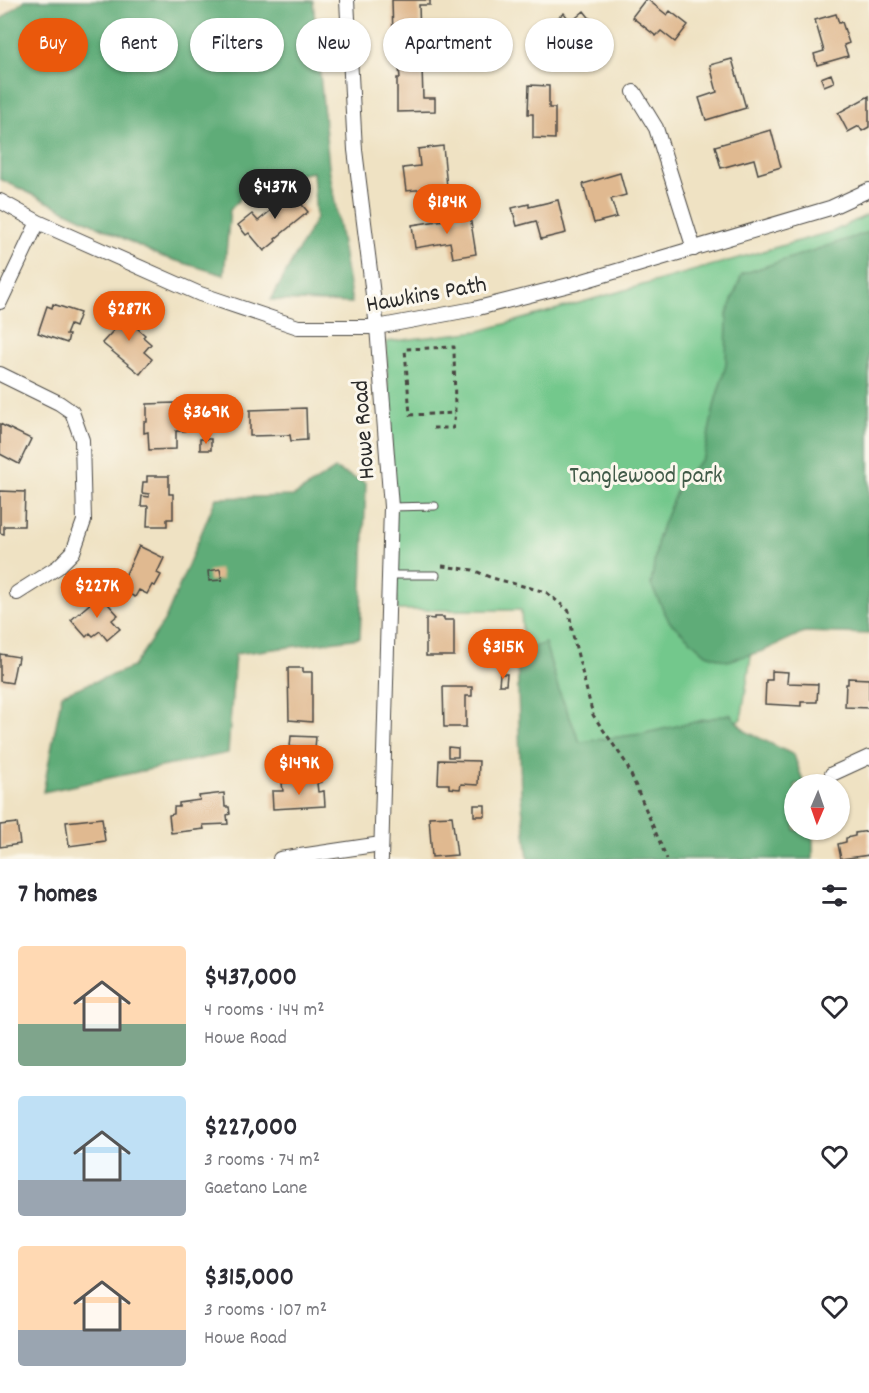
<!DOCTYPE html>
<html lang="en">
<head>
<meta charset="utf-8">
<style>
  :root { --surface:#fff; --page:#f2f2f3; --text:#2b2b33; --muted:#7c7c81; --accent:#ea580c }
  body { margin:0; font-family:Dekko,sans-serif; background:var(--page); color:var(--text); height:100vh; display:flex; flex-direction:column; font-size:22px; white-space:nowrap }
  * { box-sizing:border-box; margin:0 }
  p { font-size:20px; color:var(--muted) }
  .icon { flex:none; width:33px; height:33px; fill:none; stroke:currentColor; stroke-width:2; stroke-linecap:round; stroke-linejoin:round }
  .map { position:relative; height:859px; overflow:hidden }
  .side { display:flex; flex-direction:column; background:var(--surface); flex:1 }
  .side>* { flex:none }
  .guide { position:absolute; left:18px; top:18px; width:834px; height:54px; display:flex; gap:12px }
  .needle { width:39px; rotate:182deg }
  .tools { position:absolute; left:784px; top:774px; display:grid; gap:12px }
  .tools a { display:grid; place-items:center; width:66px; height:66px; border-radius:50%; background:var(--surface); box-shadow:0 2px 4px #0004; font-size:30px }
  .price { position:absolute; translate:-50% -51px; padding:0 14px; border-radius:21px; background:var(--accent); color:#fff; font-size:20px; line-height:39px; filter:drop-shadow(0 2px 3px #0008) }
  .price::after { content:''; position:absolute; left:50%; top:36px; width:18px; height:14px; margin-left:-9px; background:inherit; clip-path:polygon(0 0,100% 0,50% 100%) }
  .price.on { background:#222; color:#fff }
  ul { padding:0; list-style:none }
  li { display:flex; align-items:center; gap:18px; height:150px; padding:0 18px }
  li span { display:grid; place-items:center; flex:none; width:168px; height:120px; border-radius:6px; color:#555 }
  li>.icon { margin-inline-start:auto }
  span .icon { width:72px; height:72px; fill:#fffc; stroke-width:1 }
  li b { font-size:26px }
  h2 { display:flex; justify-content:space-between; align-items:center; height:72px; padding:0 18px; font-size:26px }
  .tag { padding:0 21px; border-radius:27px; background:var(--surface); box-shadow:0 2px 4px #0004; font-size:21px; line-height:54px }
  .tag.on { background:var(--accent); color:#fff }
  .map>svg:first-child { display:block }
  .green { fill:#73c88c; stroke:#4f7a5c; stroke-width:1.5 }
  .forest { fill:#5eac78; stroke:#446c52; stroke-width:1.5 }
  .building { fill:#e0b990 }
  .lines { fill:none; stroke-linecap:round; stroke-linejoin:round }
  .lane-casing { stroke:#484642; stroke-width:9 }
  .street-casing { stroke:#484642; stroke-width:16 }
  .path { stroke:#484642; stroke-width:3; stroke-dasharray:4.5 4.5; stroke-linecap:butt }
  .lane { stroke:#fff; stroke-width:7 }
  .street { stroke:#fff; stroke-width:14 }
  .labels { text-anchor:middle; stroke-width:6; stroke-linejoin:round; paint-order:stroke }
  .street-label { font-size:24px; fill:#2b2b2b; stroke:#fbf7ec }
  .park-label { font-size:24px; fill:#415a48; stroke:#fbf7ec }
</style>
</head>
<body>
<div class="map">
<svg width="869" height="859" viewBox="0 0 869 859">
  <rect width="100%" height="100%" fill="#fbf7ec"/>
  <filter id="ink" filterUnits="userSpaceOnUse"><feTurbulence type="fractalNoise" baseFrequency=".0167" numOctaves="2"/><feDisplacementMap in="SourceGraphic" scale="12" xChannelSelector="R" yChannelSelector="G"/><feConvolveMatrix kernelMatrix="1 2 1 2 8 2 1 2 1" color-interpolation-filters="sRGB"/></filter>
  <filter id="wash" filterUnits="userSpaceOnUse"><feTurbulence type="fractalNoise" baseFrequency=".008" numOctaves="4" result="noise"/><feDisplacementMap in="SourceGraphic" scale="24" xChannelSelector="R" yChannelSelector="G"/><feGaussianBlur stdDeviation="1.35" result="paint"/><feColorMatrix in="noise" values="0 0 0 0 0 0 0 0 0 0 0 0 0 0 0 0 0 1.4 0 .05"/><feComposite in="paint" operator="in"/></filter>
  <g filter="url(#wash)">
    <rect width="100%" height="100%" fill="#efe2c3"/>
    <path class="green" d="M869,214V622L757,619L741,720L530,775L521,610H397L386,342L480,331L834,231Z"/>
    <path class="forest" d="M25,0L313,1L329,167L352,303L271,300L316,218L313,172L253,184L230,210L224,275L160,256L0,179V20Z
      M869,232V634L804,632L763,651L727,661L706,654L669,621L651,585L658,537L680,482L704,457L715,402L726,365L727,314L742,274Z
      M335,469L366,483L360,638L235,654L228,753L43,792L62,694L133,667L165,620L216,498L294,496Z
      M545,643L559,691L580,742L641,734L730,714L745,731L794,755L804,784H795V830H813V859H528L521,796L517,653Z"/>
    <g id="blocks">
      <path class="building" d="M392,0H430V5H419L420,36L393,37Z
        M645,0H648L667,15L670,11L688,25L675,42L661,31L656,36L632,17Z
        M584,11L600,31L574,53L571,49L563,55L549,37L562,27L556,19L564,13L571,22Z
        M836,14L839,23L842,22L849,43L844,45L848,56L817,65L814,54L824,51L815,20Z
        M732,59L746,108L706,120L699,98L717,92L710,65Z
        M399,68H422L423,98H435V111L397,112V78H400Z
        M831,74L834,82L824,86L821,78Z
        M529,85L549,86V108H555V139L533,138V114H528Z
        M869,96V127L862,131L859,126L848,132L838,113Z
        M771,130L781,167L758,174L754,159L721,168L715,146Z
        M443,146L447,187L406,191L403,168L420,166L418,149Z
        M620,173L626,195L611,199L617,217L594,223L583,184Z
        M288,188L308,212L275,239L276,241L264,251L249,233L246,235L238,225L252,214L258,221L281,202L277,197Z
        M558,200L566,233L541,239L536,221L517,226L512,208L529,204V207Z
        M470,216L476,254L453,258L450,242L415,248L412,225Z
        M53,304L80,313L75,327L70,325L66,335H69L67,343L38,333L47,306L52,308Z
        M132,312L143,322L138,329L145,335L143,337L151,344L144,352L152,359L140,374L102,343L114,330L109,323L116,315L125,322Z
        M174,403V413H184L185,431H176V449L149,450L148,432L144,433V422H147V404Z
        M306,408L307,440L291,441L290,435L250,436V410Z
        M0,424L31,439L19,464L0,454Z
        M200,439H211V450H200Z
        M147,476H169V494H173V519H167V526H147L148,506H141L142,496L149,497V494L142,493L143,482H147Z
        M0,491L25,492L24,526H4V534L0,533Z
        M139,546L164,558L157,573L161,575L155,586L152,585L147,594L139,590L135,597L119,589Z
        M220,569L222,580L209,581L208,571Z
        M100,595L118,615L112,620L120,629L107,640L100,631L93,636L90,633L86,637L71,620Z
        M434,617H444V620H454V656H426V618L434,619Z
        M0,654L19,657L18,663H16L12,683L0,681Z
        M288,668H303V672H312V722L289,720Z
        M772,671L788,672L787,683L818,684L817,702H801V706L765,704L766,680H772Z
        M500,674H507L506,685H499Z
        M848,678L869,679V708L845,707L846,684H848Z
        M443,687H472V696H466V727H444Z
        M291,736L316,737L315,748L290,747Z
        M448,747L458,748V757H448Z
        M439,760L479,761L478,785L461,784L460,789L449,788V784H438Z
        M322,780V782L317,783L318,792L324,791L325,806L273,809L272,791H283L282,783Z
        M224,793L225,807H229L230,814L227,815L228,824L203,825L204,829L171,833L169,815L174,814V807H179V803L200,800L199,796Z
        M474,805H485V816H474Z
        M452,816L457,855L432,857L429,817Z
        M102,818L105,841L69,846L66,822Z
        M17,823L20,844L0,847V825Z
        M869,831V855L841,859L838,844L846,842V838L855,836V833Z"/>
    </g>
  </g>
  <g filter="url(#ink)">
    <use href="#blocks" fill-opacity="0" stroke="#484642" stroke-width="1.5"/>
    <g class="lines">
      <defs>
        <path id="lane" d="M391,507L435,506
          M389,575H436"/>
        <path id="street" d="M347,0L355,150L377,327L391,507L381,859
          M634,92L656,128L694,249
          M0,201L38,222L200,294L298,327H377L474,309L573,284L830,208L869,190
          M0,302L38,222
          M0,374L59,403L72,412L82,440L84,521L73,552L58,567L17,593
          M832,774L869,757
          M280,859L381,844"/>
      </defs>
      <use href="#lane" class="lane-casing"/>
      <use href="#street" class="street-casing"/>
      <path class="path" d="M433,428H453L455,413L454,347L405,349L410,415L455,413
        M442,566L473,570L492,578L546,592L569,611L573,636L593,715L626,763L667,859"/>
      <use href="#lane" class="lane"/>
      <use href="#street" class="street"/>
    </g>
  </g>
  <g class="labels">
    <g class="street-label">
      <text transform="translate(426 293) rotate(-10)" y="8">Hawkins Path</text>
      <text transform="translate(362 430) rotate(-94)" y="8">Howe Road</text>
    </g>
    <g class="park-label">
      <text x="646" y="482">Tanglewood park</text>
    </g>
  </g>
</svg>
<div class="tools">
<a><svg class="needle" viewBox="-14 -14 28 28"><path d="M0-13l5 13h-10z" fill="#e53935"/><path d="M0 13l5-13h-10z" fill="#7c7c81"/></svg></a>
</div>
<b class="price on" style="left:275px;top:220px">$437K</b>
<b class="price" style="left:447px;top:235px">$184K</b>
<b class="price" style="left:129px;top:342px">$287K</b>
<b class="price" style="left:206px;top:445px">$369K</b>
<b class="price" style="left:97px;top:619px">$227K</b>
<b class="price" style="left:503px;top:680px">$315K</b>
<b class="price" style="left:299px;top:796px">$149K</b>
<div class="guide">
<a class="tag on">Buy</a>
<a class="tag">Rent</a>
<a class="tag">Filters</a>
<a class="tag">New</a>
<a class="tag">Apartment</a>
<a class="tag">House</a>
</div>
</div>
<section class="side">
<h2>7 homes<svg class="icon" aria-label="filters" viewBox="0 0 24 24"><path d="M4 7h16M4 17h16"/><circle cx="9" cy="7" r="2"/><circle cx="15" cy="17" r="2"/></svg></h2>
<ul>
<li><span style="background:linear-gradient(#ffd9b3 65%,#7fa58c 0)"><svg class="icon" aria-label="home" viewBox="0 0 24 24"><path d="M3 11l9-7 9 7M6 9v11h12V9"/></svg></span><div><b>$437,000</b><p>4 rooms · 144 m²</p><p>Howe Road</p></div><svg class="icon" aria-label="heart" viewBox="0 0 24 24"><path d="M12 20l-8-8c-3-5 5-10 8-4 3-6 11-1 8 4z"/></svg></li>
<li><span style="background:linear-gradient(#bfe0f5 70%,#9aa5b1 0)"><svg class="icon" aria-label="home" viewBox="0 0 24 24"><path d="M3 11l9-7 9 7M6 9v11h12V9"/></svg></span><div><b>$227,000</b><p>3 rooms · 74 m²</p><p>Gaetano Lane</p></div><svg class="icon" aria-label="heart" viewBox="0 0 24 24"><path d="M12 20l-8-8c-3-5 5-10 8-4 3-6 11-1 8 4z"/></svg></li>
<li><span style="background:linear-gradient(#ffd9b3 70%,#9aa5b1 0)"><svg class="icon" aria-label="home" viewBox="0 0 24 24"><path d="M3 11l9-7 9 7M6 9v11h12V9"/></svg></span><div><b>$315,000</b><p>3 rooms · 107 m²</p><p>Howe Road</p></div><svg class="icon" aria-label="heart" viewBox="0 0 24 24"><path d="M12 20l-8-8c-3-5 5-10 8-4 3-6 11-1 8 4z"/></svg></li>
</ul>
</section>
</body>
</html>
